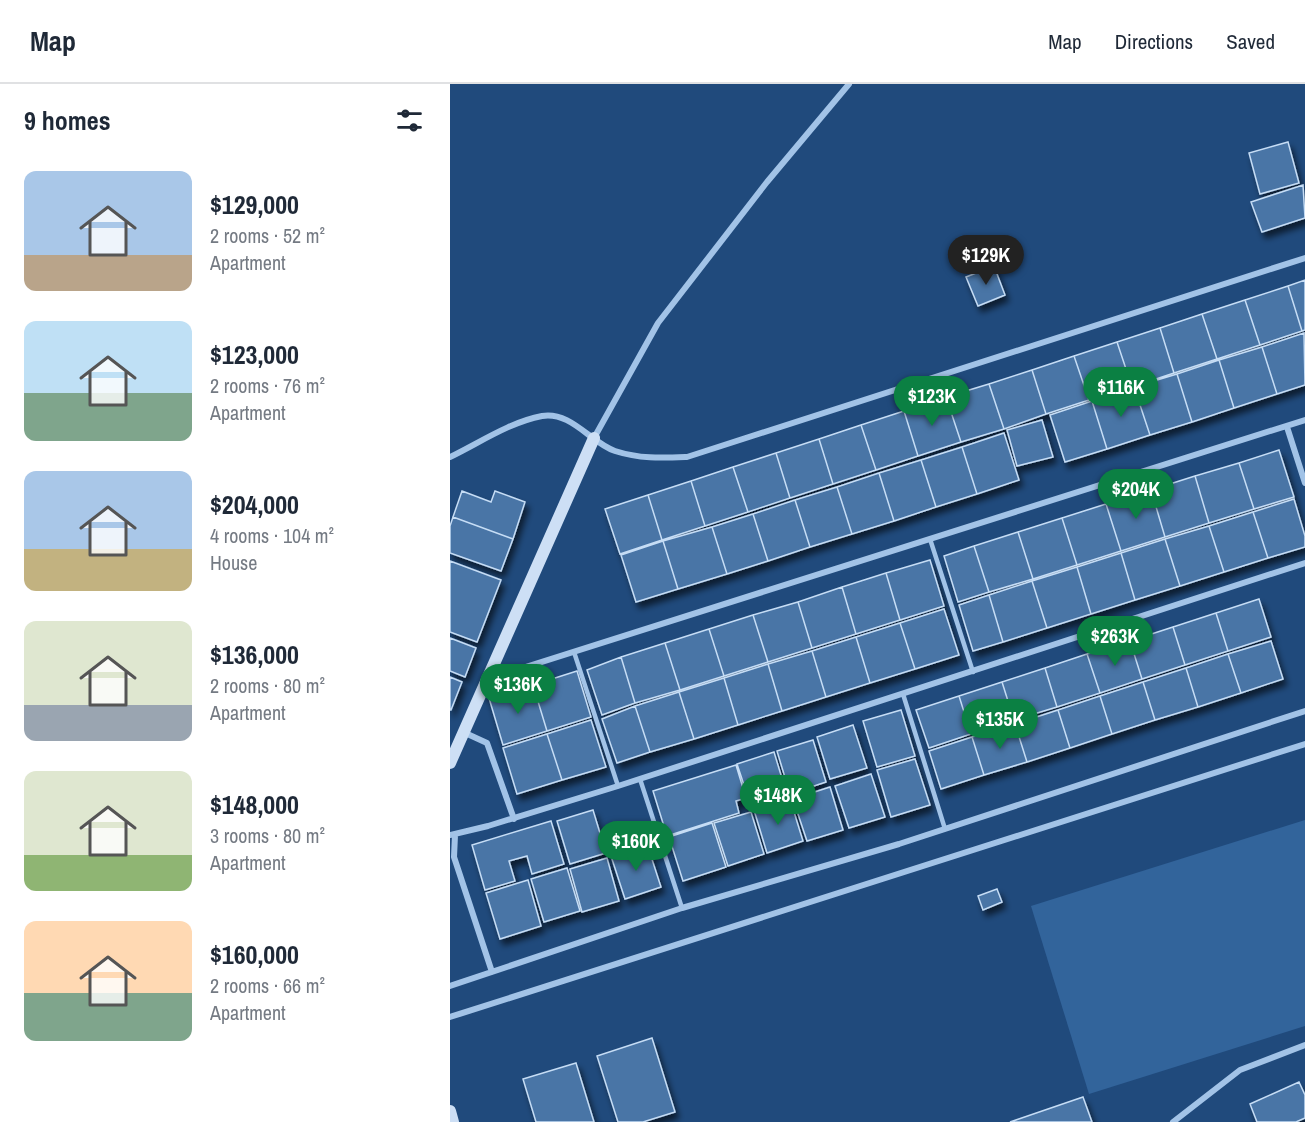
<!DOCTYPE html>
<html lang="en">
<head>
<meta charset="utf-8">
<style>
  :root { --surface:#fff; --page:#f6f6f7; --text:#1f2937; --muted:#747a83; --line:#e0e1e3; --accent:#0b8043 }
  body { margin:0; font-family:"Archivo Narrow",sans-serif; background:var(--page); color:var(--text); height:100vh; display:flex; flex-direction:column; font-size:22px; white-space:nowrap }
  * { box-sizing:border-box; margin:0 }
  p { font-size:20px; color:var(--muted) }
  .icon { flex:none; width:33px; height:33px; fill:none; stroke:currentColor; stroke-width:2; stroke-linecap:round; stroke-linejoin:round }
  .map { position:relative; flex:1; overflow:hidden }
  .panel { display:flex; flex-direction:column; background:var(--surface); width:450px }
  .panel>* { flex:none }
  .price { position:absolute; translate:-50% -51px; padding:0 14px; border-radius:21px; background:var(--accent); color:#fff; font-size:20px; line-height:39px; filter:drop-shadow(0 2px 3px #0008) }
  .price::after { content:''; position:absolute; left:50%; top:36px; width:18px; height:14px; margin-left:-9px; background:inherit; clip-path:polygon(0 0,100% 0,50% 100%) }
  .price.on { background:#222; color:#fff }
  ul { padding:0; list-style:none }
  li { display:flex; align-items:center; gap:18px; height:150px; padding:0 24px }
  li span { display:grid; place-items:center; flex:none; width:168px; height:120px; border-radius:12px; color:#555 }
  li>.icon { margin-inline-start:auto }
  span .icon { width:72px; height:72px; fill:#fffc; stroke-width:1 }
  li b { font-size:26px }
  h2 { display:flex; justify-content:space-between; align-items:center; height:72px; padding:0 24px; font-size:26px }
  header { display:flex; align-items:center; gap:36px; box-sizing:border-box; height:84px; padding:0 30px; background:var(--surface); border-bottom:2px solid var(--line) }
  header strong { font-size:28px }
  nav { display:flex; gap:33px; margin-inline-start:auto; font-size:21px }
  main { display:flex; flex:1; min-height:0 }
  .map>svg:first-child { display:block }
  .green { fill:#32649b }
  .building { fill:#4874a6; stroke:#c6ddf5; stroke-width:1.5; filter:url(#shadow) }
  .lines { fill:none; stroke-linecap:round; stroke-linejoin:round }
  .lane { stroke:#a2c3e7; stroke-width:4.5 }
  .street { stroke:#a2c3e7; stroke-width:6 }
  .secondary { stroke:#cddff5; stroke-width:12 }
</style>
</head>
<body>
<header>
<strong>Map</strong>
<nav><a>Map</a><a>Directions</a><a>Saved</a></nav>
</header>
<main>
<section class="panel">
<h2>9 homes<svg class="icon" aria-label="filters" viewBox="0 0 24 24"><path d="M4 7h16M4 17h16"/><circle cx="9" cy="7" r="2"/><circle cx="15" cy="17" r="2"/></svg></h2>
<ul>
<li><span style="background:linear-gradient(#a9c7e8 70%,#b9a48a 0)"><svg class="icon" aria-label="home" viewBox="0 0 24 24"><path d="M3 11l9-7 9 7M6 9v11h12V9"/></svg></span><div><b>$129,000</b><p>2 rooms · 52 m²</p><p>Apartment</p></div></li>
<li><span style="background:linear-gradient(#bfe0f5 60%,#7fa58c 0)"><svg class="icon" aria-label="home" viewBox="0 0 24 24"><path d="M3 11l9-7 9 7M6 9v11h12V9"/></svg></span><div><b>$123,000</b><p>2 rooms · 76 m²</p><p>Apartment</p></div></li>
<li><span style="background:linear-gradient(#a9c7e8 65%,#c2b280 0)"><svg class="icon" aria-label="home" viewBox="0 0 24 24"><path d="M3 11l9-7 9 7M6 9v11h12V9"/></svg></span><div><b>$204,000</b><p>4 rooms · 104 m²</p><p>House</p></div></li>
<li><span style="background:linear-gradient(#dfe7d0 70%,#9aa5b1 0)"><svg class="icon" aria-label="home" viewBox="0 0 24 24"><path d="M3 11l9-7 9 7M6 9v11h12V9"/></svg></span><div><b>$136,000</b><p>2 rooms · 80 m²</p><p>Apartment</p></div></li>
<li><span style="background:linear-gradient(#dfe7d0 70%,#8fb573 0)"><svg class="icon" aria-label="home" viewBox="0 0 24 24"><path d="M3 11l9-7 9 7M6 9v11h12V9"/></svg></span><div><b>$148,000</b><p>3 rooms · 80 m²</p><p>Apartment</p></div></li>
<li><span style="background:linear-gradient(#ffd9b3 60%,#7fa58c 0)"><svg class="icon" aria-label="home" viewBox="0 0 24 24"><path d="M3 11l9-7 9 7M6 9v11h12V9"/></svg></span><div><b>$160,000</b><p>2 rooms · 66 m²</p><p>Apartment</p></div></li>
</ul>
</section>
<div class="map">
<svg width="855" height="1038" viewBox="0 0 855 1038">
  <defs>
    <filter id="shadow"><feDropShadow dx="3.5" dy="6" stdDeviation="3" flood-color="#0009"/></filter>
  </defs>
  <rect width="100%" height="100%" fill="#204a7c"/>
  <path class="green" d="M855,736V942L639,1010L581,822Z"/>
  <path class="building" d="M838,58L849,99L810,110L799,69Z
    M853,101L855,134L812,148L801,118Z
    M544,182L555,211L528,222L516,193Z
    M855,196V246L852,247L838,202Z
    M838,202L852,247L810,261L795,216Z
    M795,216L810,261L767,275L752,230Z
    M752,230L767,275L724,289L710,244Z
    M710,244L724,289L682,303L667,258Z
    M854,249L855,301L827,310L812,263Z
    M667,258L682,303L639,316L624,272Z
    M812,263L827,310L784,324L769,276Z
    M624,272L639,316L596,330L582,286Z
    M769,276L784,324L742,338L727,290Z
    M582,286L596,330L554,345L539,300Z
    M727,290L742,338L700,351L684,303Z
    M539,300L554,345L511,358L496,313Z
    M684,303L700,351L657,365L642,317Z
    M496,313L511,358L468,372L454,327Z
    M642,317L657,365L615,378L600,331Z
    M454,327L468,372L426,386L411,341Z
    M592,336L603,373L567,382L557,346Z
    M411,341L426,386L383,400L369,355Z
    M554,349L569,396L527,410L512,363Z
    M369,355L383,400L340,414L326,369Z
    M512,363L527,410L486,423L471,376Z
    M829,366L844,413L804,425L789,379Z
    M326,369L340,414L298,428L283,383Z
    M471,376L486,423L444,437L429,389Z
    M789,379L804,425L759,439L745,392Z
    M283,383L298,428L255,442L241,397Z
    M429,389L444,437L402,450L387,403Z
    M745,392L759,439L715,453L701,406Z
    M241,397L255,442L212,456L198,411Z
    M387,403L402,450L360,463L345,416Z
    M701,406L715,453L671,467L656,420Z
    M12,407L41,418L45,407L75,418L63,455L3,433Z
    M198,411L212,456L170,470L155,425Z
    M844,415L855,452V463L818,474L803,428Z
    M345,416L360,463L318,477L303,430Z
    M656,420L671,467L627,481L612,434Z
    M803,428L818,474L774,488L759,442Z
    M303,430L318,477L277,490L262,443Z
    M3,433L63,455L51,487L0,469V442Z
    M612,434L627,481L583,495L568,448Z
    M759,442L774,488L730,502L715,455Z
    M262,443L277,490L228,505L213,457Z
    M568,448L583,495L539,508L524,462Z
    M715,455L730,502L685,516L671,469Z
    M213,457L228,505L186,518L171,471Z
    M524,462L539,508L508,518L494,472Z
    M671,469L685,516L641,530L627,483Z
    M480,476L494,522L450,536L436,489Z
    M0,477L51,496L27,558L0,548Z
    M627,483L641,530L597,544L582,497Z
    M436,489L450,536L406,550L392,503Z
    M582,497L597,544L553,558L539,511Z
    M392,503L406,550L362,564L348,518Z
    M539,511L553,558L523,567L509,521Z
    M809,515L821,553L778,567L766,529Z
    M348,518L362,564L318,578L303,531Z
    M494,525L509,571L465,585L450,539Z
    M766,529L778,567L735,581L723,543Z
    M303,531L318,578L274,592L259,545Z
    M450,539L465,585L420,599L406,553Z
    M723,543L735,581L692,595L680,557Z
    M259,545L274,592L230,606L215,559Z
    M406,553L420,599L376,613L362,567Z
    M0,554L26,564L15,593L0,587Z
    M680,557L692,595L650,609L637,570Z
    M821,557L833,595L791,609L778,570Z
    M215,559L230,606L185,619L171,573Z
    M362,567L376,613L332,627L318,580Z
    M637,570L650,609L607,623L595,584Z
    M778,570L791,609L748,623L736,584Z
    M171,573L185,619L152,631L137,586Z
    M318,580L332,627L288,641L274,594Z
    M595,584L607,623L564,636L552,598Z
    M736,584L748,623L705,636L693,598Z
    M127,587L141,633L97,647L83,601Z
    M0,593L12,598L1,626H0Z
    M274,594L288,641L244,655L229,608Z
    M552,598L564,636L521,650L509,612Z
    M693,598L705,636L662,650L650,612Z
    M83,601L97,647L53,661L39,614Z
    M229,608L244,655L200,668L185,622Z
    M509,612L521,650L479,664L466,626Z
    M650,612L662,650L620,664L608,626Z
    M185,622L200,668L167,679L152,635Z
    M451,626L465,672L427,683L413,637Z
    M608,626L620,664L577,678L565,640Z
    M141,636L156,683L112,696L97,650Z
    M565,640L577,678L534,691L522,653Z
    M403,641L417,684L380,695L367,653Z
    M97,650L112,696L67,710L53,664Z
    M522,653L534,691L491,705L479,667Z
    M363,656L376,698L340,710L327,667Z
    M324,668L337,711L301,722L287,680Z
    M465,675L480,721L441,733L427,686Z
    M286,681L296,714L286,717L289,729L217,752L203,707Z
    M421,690L435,733L399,744L385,702Z
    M380,703L393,746L357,757L343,715Z
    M340,715L353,757L317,769L304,726Z
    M143,726L156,769L120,780L107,737Z
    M301,728L314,770L278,782L264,739Z
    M101,737L114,780L82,790L77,772L59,777L65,797L35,806L22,761Z
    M262,739L276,783L233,797L219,753Z
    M197,760L211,803L175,815L161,772Z
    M157,774L169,817L132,828L120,785Z
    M117,784L130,827L94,838L81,795Z
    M78,796L91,842L50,855L36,809Z
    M547,805L552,818L533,826L528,812Z
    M202,954L225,1028L193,1038H168L147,972Z
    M126,979L144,1038H86L73,995Z
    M849,998L855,1011V1034L846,1038H807L800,1020Z
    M633,1013L642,1038H560Z"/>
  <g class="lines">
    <path class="lane" d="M480,455L523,588
      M124,568L168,702
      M453,610L495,745
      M190,695L232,824"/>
    <path class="street" d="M837,343L855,399
      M144,354L208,239L317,98L399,0
      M0,373C29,359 60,338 92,332C121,327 141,359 165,367C190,375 211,374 237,373L855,174
      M38,595L855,336
      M13,648L37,659L64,735
      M0,751L38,742L168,702L855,479
      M5,751L4,773L42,888
      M0,902L232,824L449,760L855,627
      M0,933L855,660
      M723,1038L790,986L855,961"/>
    <path class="secondary" d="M0,679L144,354
      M0,1027L3,1038"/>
  </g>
</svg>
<b class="price on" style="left:536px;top:202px">$129K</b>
<b class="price" style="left:671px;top:334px">$116K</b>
<b class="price" style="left:482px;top:343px">$123K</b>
<b class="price" style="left:686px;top:436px">$204K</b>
<b class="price" style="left:665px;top:583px">$263K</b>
<b class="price" style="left:68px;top:631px">$136K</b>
<b class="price" style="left:550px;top:666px">$135K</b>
<b class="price" style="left:328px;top:742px">$148K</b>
<b class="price" style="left:186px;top:788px">$160K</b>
</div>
</main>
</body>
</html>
